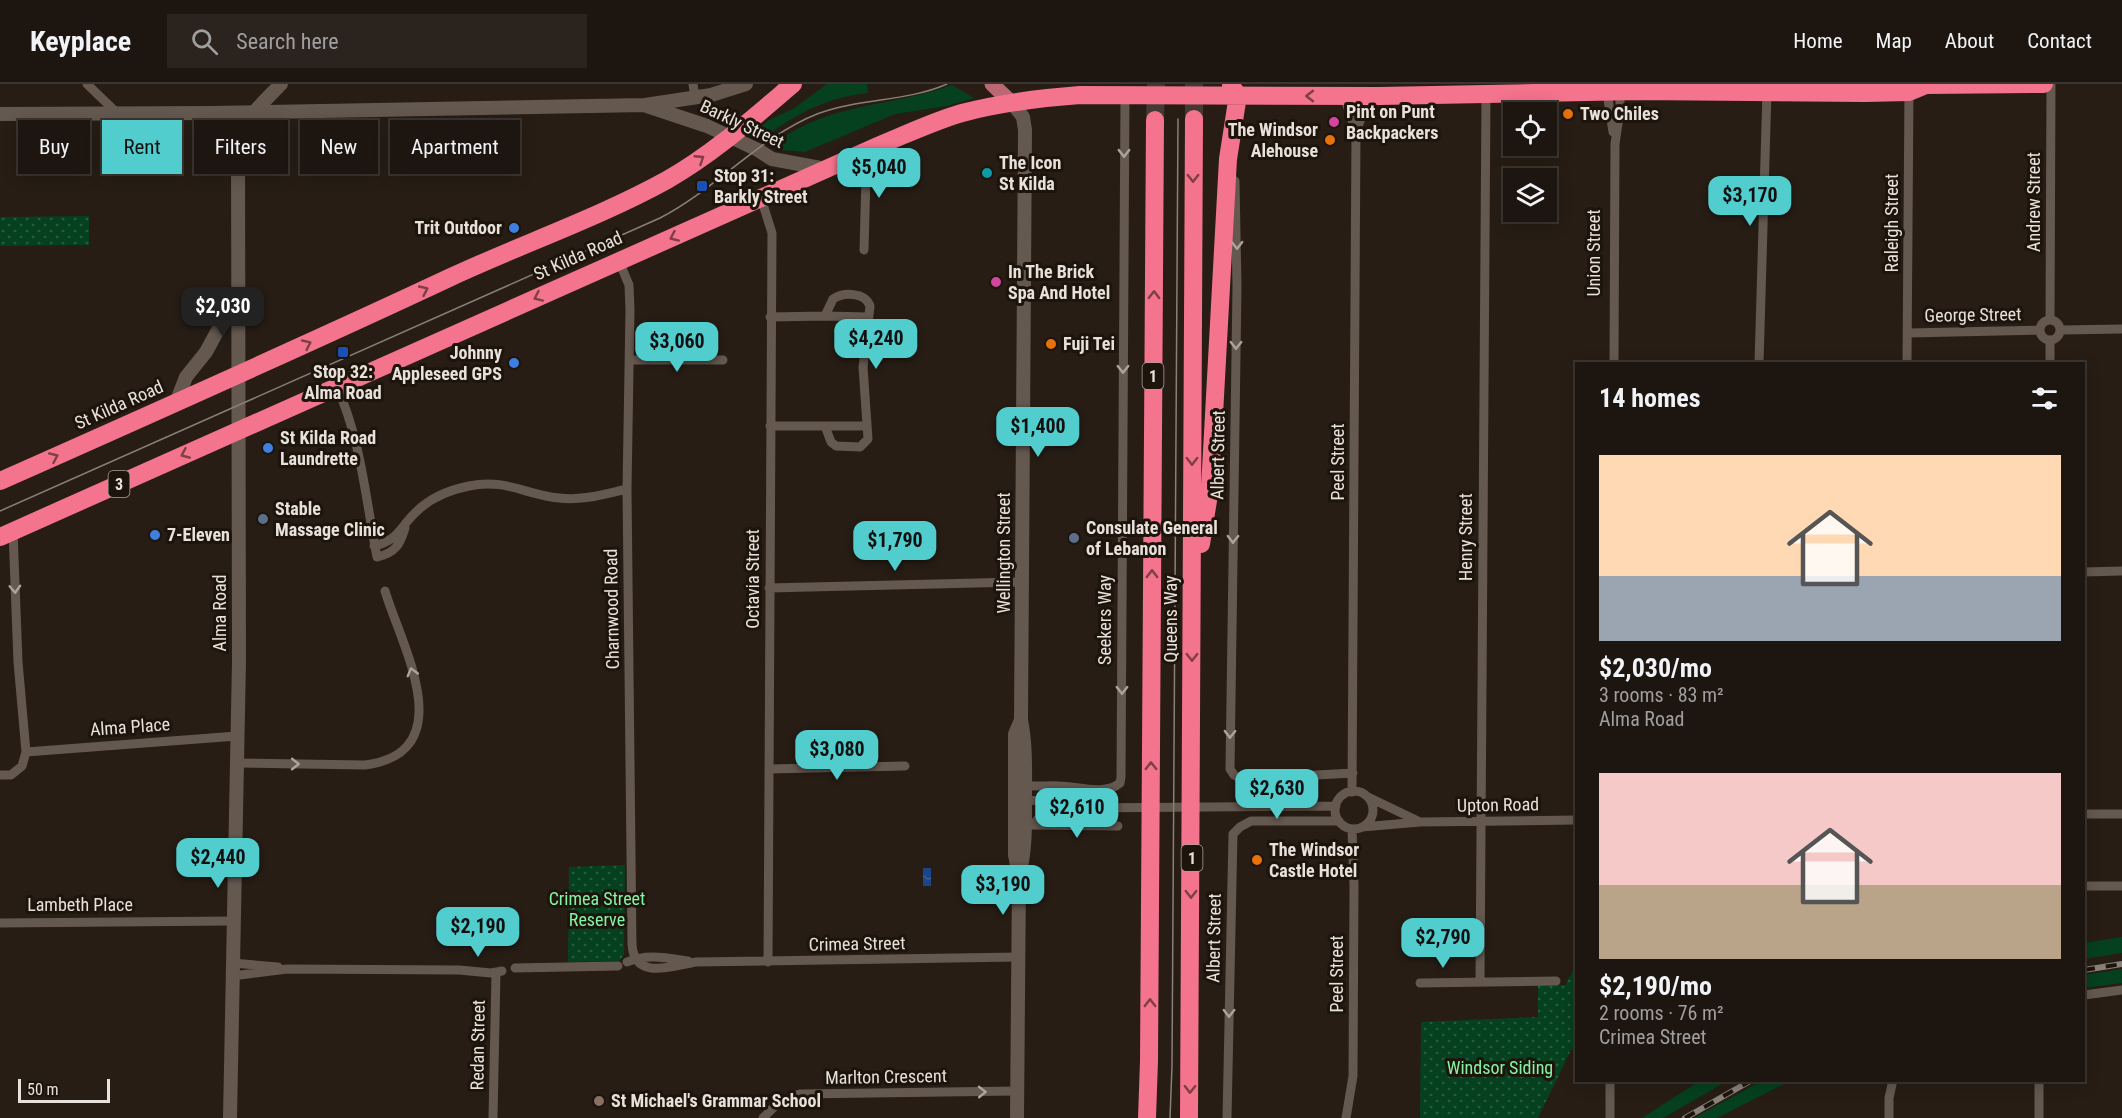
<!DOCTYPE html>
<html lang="en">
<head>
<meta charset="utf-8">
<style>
  :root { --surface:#1d1610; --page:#2a231e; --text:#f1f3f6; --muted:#a09f9f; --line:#3b3530; --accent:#52cdce }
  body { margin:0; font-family:"Roboto Condensed",sans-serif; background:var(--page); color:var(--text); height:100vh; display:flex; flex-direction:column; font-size:22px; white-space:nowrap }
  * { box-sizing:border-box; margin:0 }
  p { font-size:20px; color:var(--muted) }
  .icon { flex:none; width:33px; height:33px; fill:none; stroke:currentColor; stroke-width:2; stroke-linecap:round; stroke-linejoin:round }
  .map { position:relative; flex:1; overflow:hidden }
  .panel { position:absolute; left:1575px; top:278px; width:510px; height:720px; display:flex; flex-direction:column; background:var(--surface); border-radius:0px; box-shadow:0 3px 15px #0003,0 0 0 2px var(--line) }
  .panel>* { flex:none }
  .guide { position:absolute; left:18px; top:36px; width:570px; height:54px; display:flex; gap:12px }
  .fabs { position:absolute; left:1503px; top:18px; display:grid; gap:12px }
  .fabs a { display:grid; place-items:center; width:54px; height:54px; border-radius:0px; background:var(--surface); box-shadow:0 3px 15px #0003,0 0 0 2px var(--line); font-size:30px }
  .scale { position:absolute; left:18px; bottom:15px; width:92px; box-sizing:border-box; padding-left:6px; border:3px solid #e8e1db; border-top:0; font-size:16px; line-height:21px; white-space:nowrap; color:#e8e1db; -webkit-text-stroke:4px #1d140c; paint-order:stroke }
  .price { position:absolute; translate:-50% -51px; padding:0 14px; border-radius:12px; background:var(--accent); color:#111; font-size:20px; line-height:39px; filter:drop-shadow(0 2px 3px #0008) }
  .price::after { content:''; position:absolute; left:50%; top:36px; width:18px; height:14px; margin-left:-9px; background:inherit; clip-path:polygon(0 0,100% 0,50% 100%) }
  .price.current { background:#222; color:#fff }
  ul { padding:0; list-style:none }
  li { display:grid; align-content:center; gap:12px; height:318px; padding:0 24px }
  li span { display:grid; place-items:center; height:186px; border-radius:0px; color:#555 }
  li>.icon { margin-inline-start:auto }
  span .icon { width:108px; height:108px; fill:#fffc; stroke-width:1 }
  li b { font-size:26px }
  h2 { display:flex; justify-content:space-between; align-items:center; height:72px; padding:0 24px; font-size:26px }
  .chip { padding:0 21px; border-radius:0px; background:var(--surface); box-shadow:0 3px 15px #0003,0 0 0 2px var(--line); font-size:21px; line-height:54px }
  .chip.current { background:var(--accent); color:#111 }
  header { display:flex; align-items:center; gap:36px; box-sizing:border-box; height:84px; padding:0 30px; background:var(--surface); border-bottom:2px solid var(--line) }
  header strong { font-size:28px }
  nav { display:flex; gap:33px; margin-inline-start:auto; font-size:21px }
  .search { width:420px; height:54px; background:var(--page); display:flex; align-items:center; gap:15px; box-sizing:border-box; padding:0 21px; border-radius:0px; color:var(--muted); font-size:22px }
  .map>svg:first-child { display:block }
  .grass { fill:#05411e }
  .park { fill:url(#park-dots) }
  .water { fill:url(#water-ripples) }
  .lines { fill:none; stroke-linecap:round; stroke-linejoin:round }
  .highway-tunnel { stroke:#443a33; stroke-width:18; stroke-dasharray:18 9; stroke-linecap:butt }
  .street { stroke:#64584f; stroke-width:9 }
  .secondary { stroke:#64584f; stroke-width:14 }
  .primary { stroke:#ba6874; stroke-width:15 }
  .highway { stroke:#f4738d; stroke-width:18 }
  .tram { stroke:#898079; stroke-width:1.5 }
  .rail-casing { stroke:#898079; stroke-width:6 }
  .rail { stroke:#1d140c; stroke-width:4; stroke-dasharray:11; stroke-linecap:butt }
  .oneway { stroke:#7e3f46 }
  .oneway2 { stroke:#ada39c }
  .food-dot { fill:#e8710a; stroke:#1d140c; stroke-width:2 }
  .hotel-dot { fill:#d1479c; stroke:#1d140c; stroke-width:2 }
  .culture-dot { fill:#0f9aa8; stroke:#1d140c; stroke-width:2 }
  .transit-dot { fill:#1a4fb4; stroke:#1d140c; stroke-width:2 }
  .shop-dot { fill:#3f7fe0; stroke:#1d140c; stroke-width:2 }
  .service-dot { fill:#5c6f8a; stroke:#1d140c; stroke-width:2 }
  .education-dot { fill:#8d6e63; stroke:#1d140c; stroke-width:2 }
  .labels { text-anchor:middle; stroke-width:6; stroke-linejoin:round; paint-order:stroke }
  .shield { fill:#1d140c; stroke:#aba49d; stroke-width:1.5 }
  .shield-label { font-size:16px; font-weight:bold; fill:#e8e1db }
  .poi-label { font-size:18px; font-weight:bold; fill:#e8e1db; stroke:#1d140c; text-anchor:start }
  .street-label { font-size:18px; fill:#e8e1db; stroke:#1d140c }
  .park-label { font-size:18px; fill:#83f3a4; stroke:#1d140c }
</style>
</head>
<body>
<header>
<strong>Keyplace</strong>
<div class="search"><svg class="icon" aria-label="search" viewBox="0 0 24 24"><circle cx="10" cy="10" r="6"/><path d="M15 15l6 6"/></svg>Search here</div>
<nav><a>Home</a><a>Map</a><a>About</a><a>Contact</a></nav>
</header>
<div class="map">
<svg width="2122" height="1034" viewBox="0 0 2122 1034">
  <defs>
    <pattern id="park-dots" width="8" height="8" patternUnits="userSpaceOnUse" patternTransform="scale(1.5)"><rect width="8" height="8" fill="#05411e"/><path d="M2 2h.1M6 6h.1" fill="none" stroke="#295c3e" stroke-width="1.8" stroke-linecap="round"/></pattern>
    <pattern id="water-ripples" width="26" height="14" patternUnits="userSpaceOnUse" patternTransform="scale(1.5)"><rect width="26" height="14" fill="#1c4488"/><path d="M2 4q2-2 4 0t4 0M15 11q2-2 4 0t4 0" fill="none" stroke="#3d5f98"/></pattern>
  </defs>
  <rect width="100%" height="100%" fill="#271d15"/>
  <path class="grass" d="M827,0H867L868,9C826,13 792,32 760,57L750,53L769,36L793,25Z
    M952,1L974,14L947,22L895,30L805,68L780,66L775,59C833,17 889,24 952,1Z
    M2122,853V869L2084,875V859Z
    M2122,885V899L2084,904V891Z
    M1701,996H1729L1663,1034H1642Z
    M1763,996H1792L1717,1034H1694Z"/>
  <path class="park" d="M89,132V161L0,162V133Z
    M625,781L624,871L619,877H615L568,878L569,783Z
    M1576,881V966H1571L1538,1034H1420L1421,938L1538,933V901H1565Z"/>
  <path class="water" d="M923,784H931V802H923Z"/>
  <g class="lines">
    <path class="highway-tunnel" d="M1194,35V0
      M1155,36L1156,0"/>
    <path class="street" d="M87,0L117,29
      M693,0L695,13
      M1607,8L1613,48
      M1344,12L1356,48L1352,708
      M1356,48L1369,12
      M857,72L866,92L864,166
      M1235,97L1237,202L1230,685L1234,691L1242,695L1353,689
      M761,114L772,149L768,878
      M619,177L629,201L630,226L627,405L632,860C634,897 672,882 696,878L1018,873
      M825,232L869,233
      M2040 246a10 10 0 1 1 20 0a10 10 0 1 1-20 0Z
      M2050,236L2051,0
      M2061,246L2122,245
      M1908,249L2040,246
      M630,276H723
      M1614,279L1615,60L1620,25V8
      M1759,279L1767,7
      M1907,279L1909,5
      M2050,279V257
      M337,303C361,356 366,417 377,473C395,469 400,461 405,444
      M770,342H825L831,358L836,362L860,363L868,355L863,283L870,222C865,208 844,208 833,215L825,232L770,233
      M825,342H867
      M374,462C399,456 399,444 416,428C430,414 449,406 469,402C505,394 526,411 559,414C582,417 605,410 627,405
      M2084,488L2122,487
      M769,504L1022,498
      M26,668L237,652
      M236,679L365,681C463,668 401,561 385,507
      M769,685L905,682
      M0,691H11L22,682L26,668L18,578L13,447
      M1021,700C1033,704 1047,701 1059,702C1077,702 1105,712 1120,699L1121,693L1125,11
      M1335 726a19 19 0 1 1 38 0a19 19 0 1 1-38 0Z
      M1368,713L1418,737
      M1025,716L1059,718L1078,724
      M2084,730H2122
      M1030,741L1118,742
      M1033,741L1043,729L1062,728L1078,724L1336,722
      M1362,743L1420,738L1576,736
      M2084,802H2122
      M0,839L233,837
      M627,878C647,869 668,874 688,877
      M232,879L278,883
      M515,884L618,882
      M232,892L287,885L459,886L491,889L502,887
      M1480,898L1486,10
      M1420,899L1556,897
      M2084,911L2122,906
      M493,1034L496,889
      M763,1034L778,1019L800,1010L1017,1007
      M1227,1034L1233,750L1240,743L1251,737H1339
      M1346,1034L1353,992L1354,802L1352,745
      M1610,1034V996
      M1889,1034V1014L1893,996
      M2039,1034V996"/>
    <path class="secondary" d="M1012,19L1023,33L1025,46L1021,636C1026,661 1025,686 1025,711C1025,739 1026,765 1019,792
      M647,22L707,42L758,66L772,75L826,85
      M0,30L212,29L645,21L711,11L746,0
      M176,319L186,293L206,268L225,233L239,217
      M230,1034L239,577L238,65C241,36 262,20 281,0
      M1017,1034L1019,792L1015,771V650L1021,636"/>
    <path class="primary" d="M992,0L1012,19"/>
    <path class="highway" d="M0,397C151,330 302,263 451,193C522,160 598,134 667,96C713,70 753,34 793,0
      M0,453L880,61C907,50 934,37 962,29C1000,19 1040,14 1080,11L1379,12L1637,7L1865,9L1909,8L1926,1L2044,0
      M1201,460L1210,404L1228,75L1238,11L1231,2
      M1147,1034L1149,977L1155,36
      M1189,1034L1194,35"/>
    <path class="tram" d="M0,427L660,134C716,105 761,52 817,30C859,14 906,18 947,0
      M1170,1034L1172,982L1178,35"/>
    <defs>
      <path id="rail" d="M2084,886L2122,880
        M1685,1034L1752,996"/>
    </defs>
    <use href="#rail" class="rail-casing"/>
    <use href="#rail" class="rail"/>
  </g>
  <defs><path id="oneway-chevron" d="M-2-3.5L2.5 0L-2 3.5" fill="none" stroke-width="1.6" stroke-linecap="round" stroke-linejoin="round" transform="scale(1.5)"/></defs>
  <g class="oneway">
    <use href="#oneway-chevron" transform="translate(1310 12) rotate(-180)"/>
    <use href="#oneway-chevron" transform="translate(700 75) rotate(-33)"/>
    <use href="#oneway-chevron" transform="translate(1193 94) rotate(90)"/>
    <use href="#oneway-chevron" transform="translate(674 153) rotate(156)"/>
    <use href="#oneway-chevron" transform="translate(424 206) rotate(-25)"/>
    <use href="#oneway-chevron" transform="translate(1154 211) rotate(-89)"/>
    <use href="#oneway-chevron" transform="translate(538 213) rotate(156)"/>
    <use href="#oneway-chevron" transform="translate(307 260) rotate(-25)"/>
    <use href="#oneway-chevron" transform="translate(185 370) rotate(156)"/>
    <use href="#oneway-chevron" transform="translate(54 373) rotate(-24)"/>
    <use href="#oneway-chevron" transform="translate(1192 377) rotate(90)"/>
    <use href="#oneway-chevron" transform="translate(1152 490) rotate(-90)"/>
    <use href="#oneway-chevron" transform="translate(1192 573) rotate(90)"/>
    <use href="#oneway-chevron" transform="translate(1151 682) rotate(-90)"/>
    <use href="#oneway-chevron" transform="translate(1191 810) rotate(90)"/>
    <use href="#oneway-chevron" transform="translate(1150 919) rotate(-90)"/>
    <use href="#oneway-chevron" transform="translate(1190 1005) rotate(91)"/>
  </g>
  <g class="oneway2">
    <use href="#oneway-chevron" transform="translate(1124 69) rotate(90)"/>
    <use href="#oneway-chevron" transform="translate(1237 161) rotate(90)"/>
    <use href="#oneway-chevron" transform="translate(1236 261) rotate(91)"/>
    <use href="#oneway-chevron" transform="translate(1123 285) rotate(90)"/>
    <use href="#oneway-chevron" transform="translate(1233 455) rotate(91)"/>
    <use href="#oneway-chevron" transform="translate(15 505) rotate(88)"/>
    <use href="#oneway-chevron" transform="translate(412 588) rotate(-105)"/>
    <use href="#oneway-chevron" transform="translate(1122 606) rotate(90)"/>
    <use href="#oneway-chevron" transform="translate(1230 650) rotate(91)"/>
    <use href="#oneway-chevron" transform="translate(295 680)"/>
    <use href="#oneway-chevron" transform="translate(1229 929) rotate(91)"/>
    <use href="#oneway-chevron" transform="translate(982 1008) rotate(-1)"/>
  </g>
  <g class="food-dot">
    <circle cx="1568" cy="30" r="6"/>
    <circle cx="1330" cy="56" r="6"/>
    <circle cx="1051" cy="260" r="6"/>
    <circle cx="1257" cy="776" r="6"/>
  </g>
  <g class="hotel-dot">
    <circle cx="1334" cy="38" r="6"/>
    <circle cx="996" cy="198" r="6"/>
  </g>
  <circle class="culture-dot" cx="987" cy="89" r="6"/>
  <g class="transit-dot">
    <rect x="696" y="96" width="12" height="12" rx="3"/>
    <rect x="337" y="262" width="12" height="12" rx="3"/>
  </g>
  <g class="shop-dot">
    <circle cx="514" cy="144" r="6"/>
    <circle cx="514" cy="279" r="6"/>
    <circle cx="268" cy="364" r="6"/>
    <circle cx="155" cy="451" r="6"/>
  </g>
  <g class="service-dot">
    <circle cx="263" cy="435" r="6"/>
    <circle cx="1074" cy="454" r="6"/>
  </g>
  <circle class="education-dot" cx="599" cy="1017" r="6"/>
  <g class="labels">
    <g class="shield">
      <rect x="1142.5" y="279" width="21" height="26" rx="4.5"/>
      <rect x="108.5" y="387" width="21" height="26" rx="4.5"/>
      <rect x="1181.5" y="761" width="21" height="26" rx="4.5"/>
    </g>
    <g class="shield-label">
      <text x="1153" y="298">1</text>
      <text x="119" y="406">3</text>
      <text x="1192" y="780">1</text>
    </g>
    <g class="poi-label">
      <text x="1346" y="34">Pint on Punt<tspan x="1346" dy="21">Backpackers</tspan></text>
      <text x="1580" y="36">Two Chiles</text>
      <text x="1318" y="52" text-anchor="end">The Windsor<tspan x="1318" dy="21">Alehouse</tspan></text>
      <text x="999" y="85">The Icon<tspan x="999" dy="21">St Kilda</tspan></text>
      <text x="714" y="98">Stop 31:<tspan x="714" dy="21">Barkly Street</tspan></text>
      <text x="502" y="150" text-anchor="end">Trit Outdoor</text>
      <text x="1008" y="194">In The Brick<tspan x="1008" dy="21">Spa And Hotel</tspan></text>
      <text x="1063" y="266">Fuji Tei</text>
      <text x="502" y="275" text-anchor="end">Johnny<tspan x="502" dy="21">Appleseed GPS</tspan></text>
      <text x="343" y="294" text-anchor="middle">Stop 32:<tspan x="343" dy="21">Alma Road</tspan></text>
      <text x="280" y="360">St Kilda Road<tspan x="280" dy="21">Laundrette</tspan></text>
      <text x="275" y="431">Stable<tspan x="275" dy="21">Massage Clinic</tspan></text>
      <text x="1086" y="450">Consulate General<tspan x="1086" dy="21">of Lebanon</tspan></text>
      <text x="167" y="457">7-Eleven</text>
      <text x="1269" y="772">The Windsor<tspan x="1269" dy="21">Castle Hotel</tspan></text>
      <text x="611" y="1023">St Michael's Grammar School</text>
    </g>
    <g class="street-label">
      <text transform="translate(742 40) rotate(25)" y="6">Barkly Street</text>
      <text transform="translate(2034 118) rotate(-90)" y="6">Andrew Street</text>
      <text transform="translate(1892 139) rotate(-90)" y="6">Raleigh Street</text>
      <text transform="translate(1594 169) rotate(-90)" y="6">Union Street</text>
      <text transform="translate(578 172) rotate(-24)" y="6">St Kilda Road</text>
      <text transform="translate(1973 231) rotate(-1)" y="6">George Street</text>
      <text transform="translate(119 321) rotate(-24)" y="6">St Kilda Road</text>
      <text transform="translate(1218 371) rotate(-89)" y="6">Albert Street</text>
      <text transform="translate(1338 378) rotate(-90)" y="6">Peel Street</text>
      <text transform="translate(1466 453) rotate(-90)" y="6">Henry Street</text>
      <text transform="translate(1004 469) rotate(-90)" y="6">Wellington Street</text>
      <text transform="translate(753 495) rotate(-90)" y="6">Octavia Street</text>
      <text transform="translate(612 525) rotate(-91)" y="6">Charnwood Road</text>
      <text transform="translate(220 529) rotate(-90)" y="6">Alma Road</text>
      <text transform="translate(1171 535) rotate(-90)" y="6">Queens Way</text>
      <text transform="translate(1105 536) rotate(-90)" y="6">Seekers Way</text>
      <text transform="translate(130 643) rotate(-4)" y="6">Alma Place</text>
      <text transform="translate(1498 721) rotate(-1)" y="6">Upton Road</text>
      <text x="80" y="827">Lambeth Place</text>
      <text transform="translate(1214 854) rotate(-89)" y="6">Albert Street</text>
      <text transform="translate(857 860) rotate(-1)" y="6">Crimea Street</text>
      <text transform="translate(1337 890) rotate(-90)" y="6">Peel Street</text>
      <text transform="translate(478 961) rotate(-89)" y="6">Redan Street</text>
      <text transform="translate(886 993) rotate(-1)" y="6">Marlton Crescent</text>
    </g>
    <g class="park-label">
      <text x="597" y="821">Crimea Street<tspan x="597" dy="21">Reserve</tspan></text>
      <text x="1500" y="990">Windsor Siding</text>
    </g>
  </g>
</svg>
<div class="fabs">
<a><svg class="icon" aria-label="locate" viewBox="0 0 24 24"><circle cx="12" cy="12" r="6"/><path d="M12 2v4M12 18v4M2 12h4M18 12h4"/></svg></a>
<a><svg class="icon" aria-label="layers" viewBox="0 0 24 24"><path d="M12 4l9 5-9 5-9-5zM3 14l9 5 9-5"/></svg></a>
</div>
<div class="scale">50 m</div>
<b class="price" style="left:879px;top:115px">$5,040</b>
<b class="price" style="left:1750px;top:143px">$3,170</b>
<b class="price current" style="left:223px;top:254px">$2,030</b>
<b class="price" style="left:876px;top:286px">$4,240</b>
<b class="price" style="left:677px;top:289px">$3,060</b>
<b class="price" style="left:1038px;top:374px">$1,400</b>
<b class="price" style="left:895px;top:488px">$1,790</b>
<b class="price" style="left:837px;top:697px">$3,080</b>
<b class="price" style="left:1277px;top:736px">$2,630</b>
<b class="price" style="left:1077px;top:755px">$2,610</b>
<b class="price" style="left:218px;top:805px">$2,440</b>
<b class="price" style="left:1003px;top:832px">$3,190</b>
<b class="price" style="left:478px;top:874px">$2,190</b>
<b class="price" style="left:1443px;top:885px">$2,790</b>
<div class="guide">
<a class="chip">Buy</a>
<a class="chip current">Rent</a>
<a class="chip">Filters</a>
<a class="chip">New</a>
<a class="chip">Apartment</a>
</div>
<section class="panel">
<h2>14 homes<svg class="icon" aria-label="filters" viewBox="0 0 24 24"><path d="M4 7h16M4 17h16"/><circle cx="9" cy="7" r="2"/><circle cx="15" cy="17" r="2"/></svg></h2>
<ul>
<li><span style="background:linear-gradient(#ffd9b3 65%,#9aa5b1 0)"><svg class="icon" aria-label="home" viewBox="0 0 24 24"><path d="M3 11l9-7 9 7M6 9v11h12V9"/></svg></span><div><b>$2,030/mo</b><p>3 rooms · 83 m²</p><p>Alma Road</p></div></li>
<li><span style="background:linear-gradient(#f6c9c9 60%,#b9a48a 0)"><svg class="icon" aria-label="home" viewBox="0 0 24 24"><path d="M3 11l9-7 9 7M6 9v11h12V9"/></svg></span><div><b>$2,190/mo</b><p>2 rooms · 76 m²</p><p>Crimea Street</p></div></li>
</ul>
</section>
</div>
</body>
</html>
